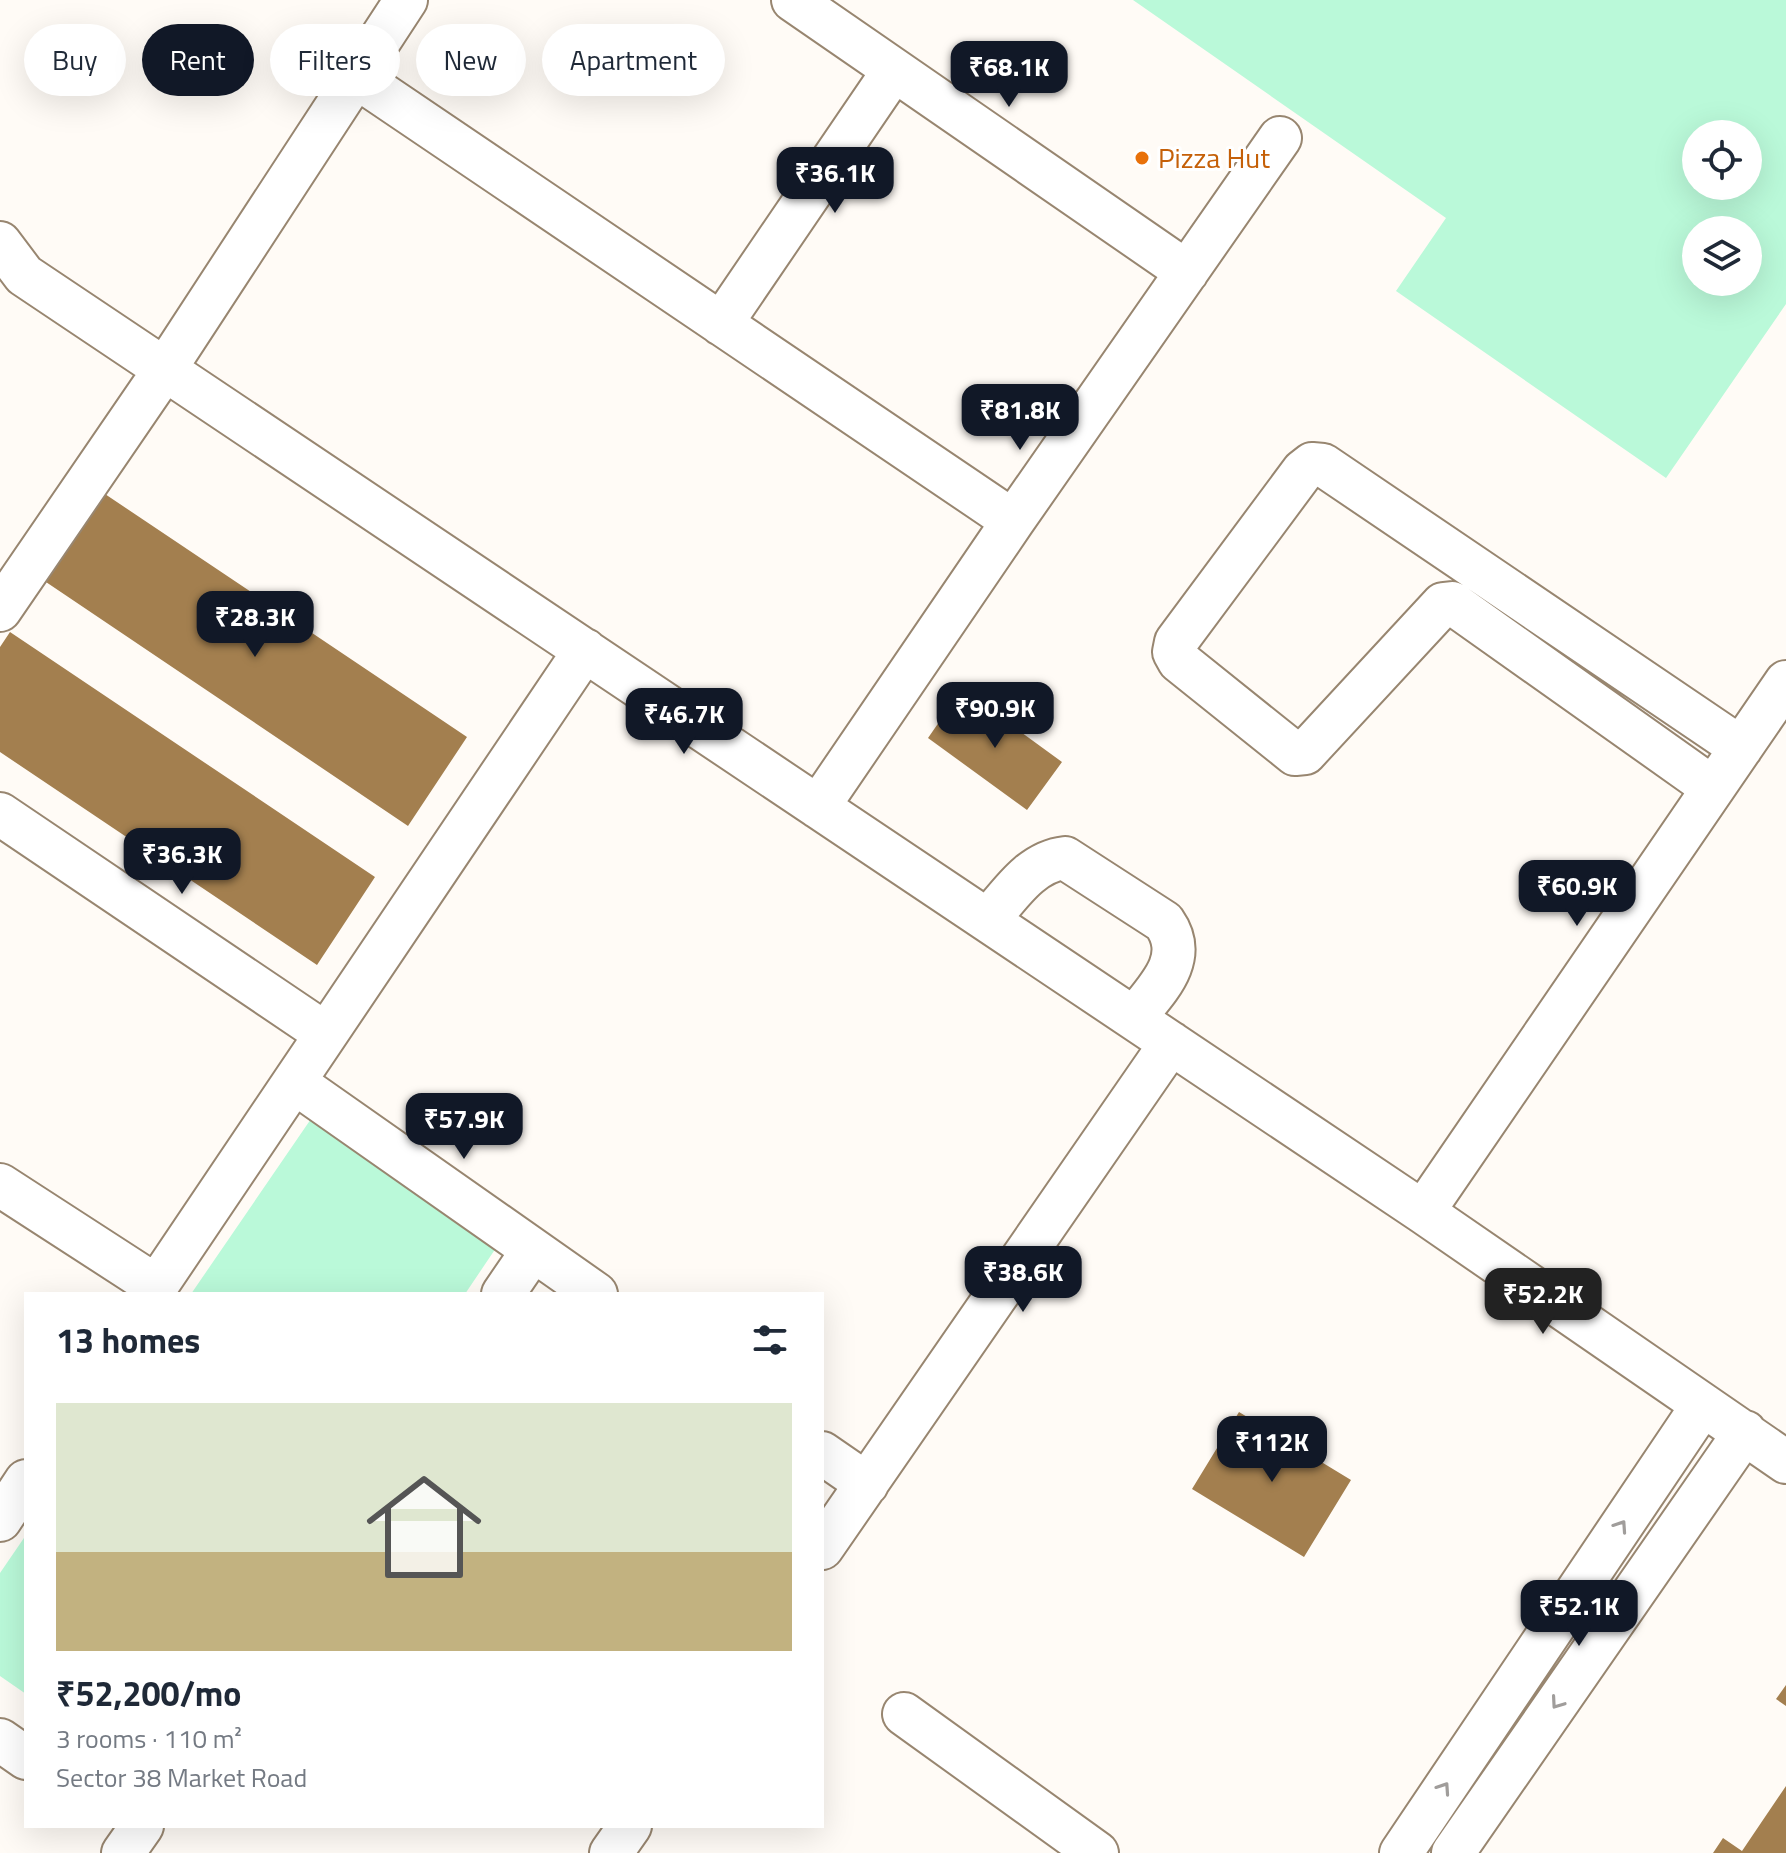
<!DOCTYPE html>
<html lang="en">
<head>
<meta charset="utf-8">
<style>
  :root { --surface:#fff; --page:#f2f2f3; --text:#1f2937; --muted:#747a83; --accent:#111827 }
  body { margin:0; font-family:"Titillium Web",sans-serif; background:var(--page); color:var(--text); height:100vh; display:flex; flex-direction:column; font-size:30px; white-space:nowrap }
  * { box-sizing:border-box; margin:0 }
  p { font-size:26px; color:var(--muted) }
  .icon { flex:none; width:44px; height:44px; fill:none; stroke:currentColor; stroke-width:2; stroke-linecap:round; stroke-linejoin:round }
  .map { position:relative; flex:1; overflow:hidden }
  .sheet { position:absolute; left:24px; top:1292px; width:800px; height:536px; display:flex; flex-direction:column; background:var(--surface); border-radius:0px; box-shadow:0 8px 32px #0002 }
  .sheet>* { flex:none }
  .hud { position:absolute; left:24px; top:24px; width:800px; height:72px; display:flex; gap:16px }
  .fabs { position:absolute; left:1682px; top:120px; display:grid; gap:16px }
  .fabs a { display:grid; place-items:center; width:80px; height:80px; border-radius:50%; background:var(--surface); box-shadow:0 8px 32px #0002; font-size:40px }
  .price { position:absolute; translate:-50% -68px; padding:0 18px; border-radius:16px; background:var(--accent); color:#fff; font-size:26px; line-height:52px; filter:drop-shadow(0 2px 4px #0008) }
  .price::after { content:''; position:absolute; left:50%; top:48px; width:24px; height:18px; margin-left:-12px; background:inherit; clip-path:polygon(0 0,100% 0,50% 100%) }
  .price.selected { background:#222; color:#fff }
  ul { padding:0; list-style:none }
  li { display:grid; align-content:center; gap:16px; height:424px; padding:0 32px }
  li span { display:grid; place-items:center; height:248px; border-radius:0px; color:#555 }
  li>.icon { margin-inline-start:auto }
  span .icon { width:144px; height:144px; fill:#fffc; stroke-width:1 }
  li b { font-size:34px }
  h2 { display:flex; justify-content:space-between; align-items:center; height:96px; padding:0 32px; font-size:34px }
  .tag { padding:0 28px; border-radius:36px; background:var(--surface); box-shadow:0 8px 32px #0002; font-size:28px; line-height:72px }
  .tag.selected { background:var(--accent); color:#fff }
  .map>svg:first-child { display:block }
  .green { fill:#baf9d9; fill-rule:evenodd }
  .building { fill:#a37f4f }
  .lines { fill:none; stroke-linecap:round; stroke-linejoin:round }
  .minor-casing { stroke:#988670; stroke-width:46 }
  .minor { stroke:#fff; stroke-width:42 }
  .oneway { stroke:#a09d9b }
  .food-dot { fill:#e8710a; stroke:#fff; stroke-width:3 }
  .labels { text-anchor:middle; stroke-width:6; stroke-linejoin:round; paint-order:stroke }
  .food-label { font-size:28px; fill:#c56008; stroke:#fff; text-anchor:start }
</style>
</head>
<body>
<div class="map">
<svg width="1786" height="1853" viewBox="0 0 1786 1853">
  <rect width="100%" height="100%" fill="#fffbf6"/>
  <path class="green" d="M1133,0H1786V304L1666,478L1396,291L1446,218ZM1696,134H1748V186H1696ZM1696,230H1748V282H1696Z
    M313,1116L498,1245L465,1294H191Z
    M26,1535V1694L0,1676V1573Z"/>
  <path class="building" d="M102,492L467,737L408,826L43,580Z
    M10,632L375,877L317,965L0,752V647Z
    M962,689L1062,762L1027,810L928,738Z
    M1239,1412L1351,1480L1304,1557L1192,1489Z
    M1786,1685V1706L1776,1699Z
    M1786,1786V1853H1713L1723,1838L1742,1851Z"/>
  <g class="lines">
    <defs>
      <path id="minor" d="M793,0L1187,272
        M355,76L1013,521
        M0,243L24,275L1423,1212L1786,1462
        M721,324L894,70
        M0,610L165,369L406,0
        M1713,788L1452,603L1443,604L1305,753L1295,754L1179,661L1174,652L1176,642L1303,471L1312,464L1323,465L1741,748
        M818,807L1013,521L1280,138
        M0,814L326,1034
        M988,920C1010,895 1030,862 1065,858L1164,922C1190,959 1157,989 1134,1018
        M294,1082L596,1294
        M0,1185L156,1286
        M1423,1212L1786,682
        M151,1294L585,650
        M503,1294L533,1250
        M822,1453L867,1484
        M0,1520L26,1481
        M822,1548L1171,1043
        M904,1714L1097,1853
        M0,1740L26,1758
        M123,1853L142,1826
        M611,1853L630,1826
        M1401,1853L1702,1406
        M1453,1853L1745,1432"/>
    </defs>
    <use href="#minor" class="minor-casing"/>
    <use href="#minor" class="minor"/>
  </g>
  <defs><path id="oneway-chevron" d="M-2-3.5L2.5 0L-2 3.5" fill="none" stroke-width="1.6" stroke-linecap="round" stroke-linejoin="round" transform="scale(2)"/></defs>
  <g class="oneway">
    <use href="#oneway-chevron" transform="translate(1621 1526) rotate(-56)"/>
    <use href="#oneway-chevron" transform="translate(1557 1703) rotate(125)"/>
    <use href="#oneway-chevron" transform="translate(1444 1788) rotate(-56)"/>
  </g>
  <circle class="food-dot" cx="1142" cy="158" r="8"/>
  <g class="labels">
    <g class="food-label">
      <text x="1158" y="168">Pizza Hut</text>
    </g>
  </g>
</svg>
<div class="fabs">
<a><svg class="icon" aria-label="locate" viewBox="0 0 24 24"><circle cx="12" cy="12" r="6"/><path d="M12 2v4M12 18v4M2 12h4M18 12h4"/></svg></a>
<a><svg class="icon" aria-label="layers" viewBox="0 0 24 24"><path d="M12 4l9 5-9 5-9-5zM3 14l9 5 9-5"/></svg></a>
</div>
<b class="price" style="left:1009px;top:109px">₹68.1K</b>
<b class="price" style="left:835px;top:215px">₹36.1K</b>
<b class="price" style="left:1020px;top:452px">₹81.8K</b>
<b class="price" style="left:255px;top:659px">₹28.3K</b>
<b class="price" style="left:995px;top:750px">₹90.9K</b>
<b class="price" style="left:684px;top:756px">₹46.7K</b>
<b class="price" style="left:182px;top:896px">₹36.3K</b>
<b class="price" style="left:1577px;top:928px">₹60.9K</b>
<b class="price" style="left:464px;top:1161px">₹57.9K</b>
<b class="price" style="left:1023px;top:1314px">₹38.6K</b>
<b class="price selected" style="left:1543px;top:1336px">₹52.2K</b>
<b class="price" style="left:1272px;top:1484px">₹112K</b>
<b class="price" style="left:1579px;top:1648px">₹52.1K</b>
<div class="hud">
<a class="tag">Buy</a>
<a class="tag selected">Rent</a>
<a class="tag">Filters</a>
<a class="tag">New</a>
<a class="tag">Apartment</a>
</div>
<section class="sheet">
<h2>13 homes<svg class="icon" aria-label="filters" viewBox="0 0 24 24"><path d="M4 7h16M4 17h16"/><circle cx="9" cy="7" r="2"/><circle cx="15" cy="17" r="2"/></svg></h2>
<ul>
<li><span style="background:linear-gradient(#dfe7d0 60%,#c2b280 0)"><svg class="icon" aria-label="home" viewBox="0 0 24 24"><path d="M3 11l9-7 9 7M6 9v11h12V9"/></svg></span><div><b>₹52,200/mo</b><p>3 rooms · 110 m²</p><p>Sector 38 Market Road</p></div></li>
</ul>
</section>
</div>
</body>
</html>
